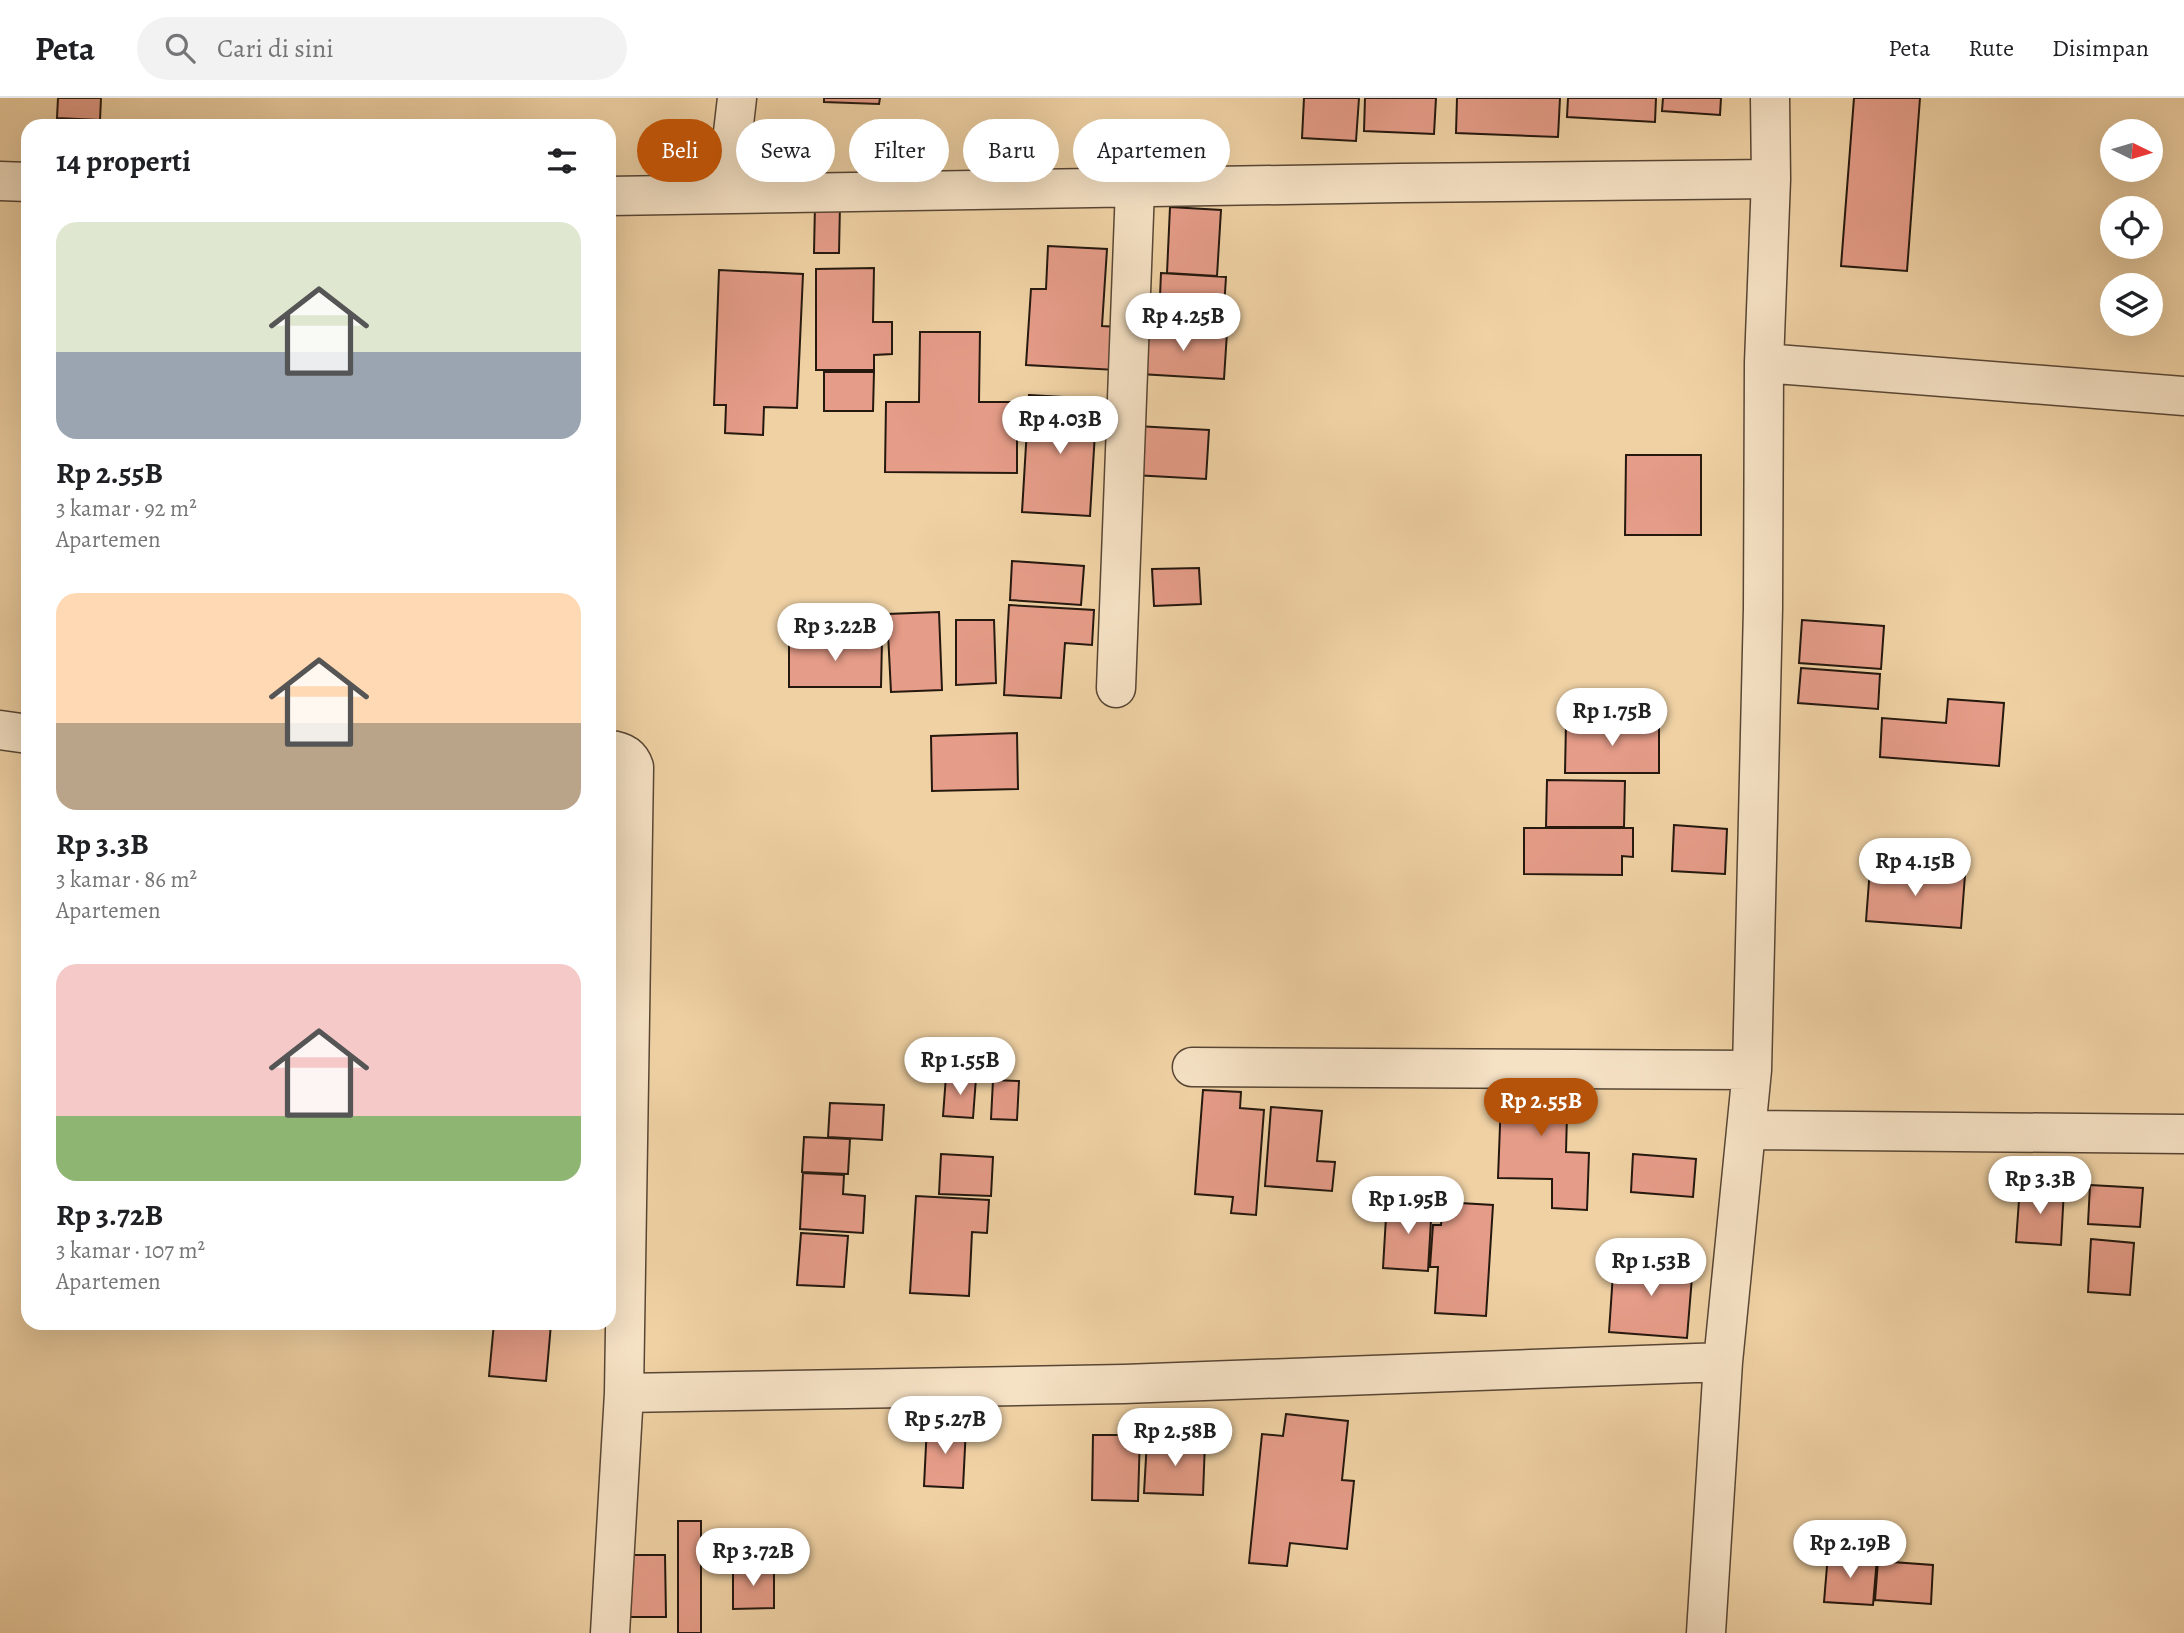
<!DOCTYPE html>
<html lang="id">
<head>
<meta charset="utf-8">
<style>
  :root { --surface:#fff; --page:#f2f2f2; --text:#202124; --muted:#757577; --line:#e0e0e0; --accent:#b45309 }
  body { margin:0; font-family:Alegreya,serif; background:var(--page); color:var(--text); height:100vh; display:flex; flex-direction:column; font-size:26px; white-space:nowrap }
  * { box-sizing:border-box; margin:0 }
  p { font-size:23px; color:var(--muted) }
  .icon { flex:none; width:38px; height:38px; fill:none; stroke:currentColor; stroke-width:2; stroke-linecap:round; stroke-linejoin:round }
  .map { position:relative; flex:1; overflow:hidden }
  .drawer { position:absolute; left:21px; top:21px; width:595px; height:1211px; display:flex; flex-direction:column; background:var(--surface); border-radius:21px; box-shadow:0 7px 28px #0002 }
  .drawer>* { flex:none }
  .banner { position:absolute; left:637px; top:21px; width:665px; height:63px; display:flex; gap:14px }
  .needle { width:46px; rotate:95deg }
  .tools { position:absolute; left:2100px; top:21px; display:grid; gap:14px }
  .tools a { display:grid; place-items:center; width:63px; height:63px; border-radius:50%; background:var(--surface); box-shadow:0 7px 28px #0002; font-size:35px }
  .price { position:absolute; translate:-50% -60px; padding:0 16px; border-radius:24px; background:#fff; color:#222; font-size:23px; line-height:46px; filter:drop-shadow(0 2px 4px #0008) }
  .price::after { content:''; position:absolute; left:50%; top:42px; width:21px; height:16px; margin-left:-10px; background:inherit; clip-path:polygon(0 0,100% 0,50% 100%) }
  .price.active { background:var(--accent); color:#fff }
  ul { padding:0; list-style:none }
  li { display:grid; align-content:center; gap:14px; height:371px; padding:0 35px }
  li span { display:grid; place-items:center; height:217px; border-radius:21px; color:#555 }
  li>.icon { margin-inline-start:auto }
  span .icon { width:126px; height:126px; fill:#fffc; stroke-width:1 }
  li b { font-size:30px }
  h2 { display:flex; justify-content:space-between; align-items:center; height:84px; padding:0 35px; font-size:30px }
  .tag { padding:0 24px; border-radius:32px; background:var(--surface); box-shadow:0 7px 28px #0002; font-size:24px; line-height:63px }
  .tag.active { background:var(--accent); color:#fff }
  header { display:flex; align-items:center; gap:42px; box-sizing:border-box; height:98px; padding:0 35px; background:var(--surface); border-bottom:2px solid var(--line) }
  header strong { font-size:33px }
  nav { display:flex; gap:38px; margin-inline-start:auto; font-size:24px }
  .search { width:490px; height:63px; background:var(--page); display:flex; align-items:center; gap:18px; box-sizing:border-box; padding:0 24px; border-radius:38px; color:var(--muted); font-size:26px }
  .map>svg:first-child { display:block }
  .building { fill:#e59c88; stroke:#25180e; stroke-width:2 }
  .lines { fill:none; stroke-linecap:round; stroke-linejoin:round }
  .minor-casing { stroke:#584634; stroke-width:41 }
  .minor { stroke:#f5e1c4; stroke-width:38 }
</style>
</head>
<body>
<header>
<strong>Peta</strong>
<div class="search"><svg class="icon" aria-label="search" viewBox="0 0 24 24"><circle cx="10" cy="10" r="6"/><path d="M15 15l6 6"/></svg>Cari di sini</div>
<nav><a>Peta</a><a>Rute</a><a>Disimpan</a></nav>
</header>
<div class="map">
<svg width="2184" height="1535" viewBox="0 0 2184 1535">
  <rect width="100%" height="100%" fill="#efd1a4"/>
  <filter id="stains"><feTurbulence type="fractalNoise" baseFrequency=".00286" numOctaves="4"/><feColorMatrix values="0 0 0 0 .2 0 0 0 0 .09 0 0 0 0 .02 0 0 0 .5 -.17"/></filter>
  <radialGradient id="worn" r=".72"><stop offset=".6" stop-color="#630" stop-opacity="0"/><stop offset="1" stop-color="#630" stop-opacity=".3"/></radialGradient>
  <path class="building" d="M58,0H101L100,22L57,20Z
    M824,0H880L879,6L824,4Z
    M1304,0H1359L1356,43L1302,40Z
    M1365,0H1436L1434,36L1364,33Z
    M1457,0H1560L1558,39L1456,35Z
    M1568,0H1656L1655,24L1567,19Z
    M1663,0H1721L1720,17L1662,13Z
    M1854,0H1920L1907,173L1841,168Z
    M56,23L100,25V28H56Z
    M815,106H840L839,155H814Z
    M1170,109L1221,112L1217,178L1167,175Z
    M1048,148L1107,151L1102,228L1119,229L1116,272L1026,267L1031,191H1046Z
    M874,170L873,224H892V256L874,257V272H816V171Z
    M719,172L803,176L797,310L764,309L763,337L725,335L726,307H714Z
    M1161,175L1226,179L1223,226L1159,222Z
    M1143,228L1227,234L1224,281L1140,276Z
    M920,234H980L979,304H1017V375L885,374L886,304H919Z
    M824,274H874L873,313H824Z
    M1029,297L1097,301L1090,418L1022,414Z
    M1136,328L1209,332L1206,381L1133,377Z
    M1626,357H1701V437H1625Z
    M1012,463L1084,468L1081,507L1010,502Z
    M1199,470L1201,506L1154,508L1152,471Z
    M1009,507L1094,512L1092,547L1065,545L1061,600L1004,597Z
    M939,514L942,592L891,594L887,516Z
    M956,522H994L996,585L956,587Z
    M1802,522L1884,528L1881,571L1799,565Z
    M789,541H882L881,589H789Z
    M1801,570L1880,576L1878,611L1798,605Z
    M1948,601L2004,605L1999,668L1880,659L1882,620L1946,625Z
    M1566,624L1659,625V675H1565Z
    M1017,635L1018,691L932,693L931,638Z
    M1547,682L1625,683L1624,729H1546Z
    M1674,727L1727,731L1725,776L1672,773Z
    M1524,730H1633V759L1622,758V777L1524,776Z
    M1870,770L1965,777L1961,830L1866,823Z
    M1502,976L1568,978L1566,1054L1589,1055L1587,1112L1552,1110V1081L1498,1080Z
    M946,978L976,980L973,1020L943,1018Z
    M993,982L1019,983L1017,1022L991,1021Z
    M1203,992L1241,994L1240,1010L1264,1012L1256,1117L1231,1115L1233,1099L1195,1096Z
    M830,1005L884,1007L882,1042L828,1039Z
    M1271,1009L1322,1013L1317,1063L1335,1064L1332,1093L1265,1088Z
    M804,1039L850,1041L848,1076L802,1074Z
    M941,1056L993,1059L991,1098L939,1096Z
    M1633,1056L1696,1061L1693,1099L1631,1094Z
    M803,1075L844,1077L843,1096L865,1098L863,1135L800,1131Z
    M2090,1087L2143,1090L2140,1129L2088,1126Z
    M2020,1088L2064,1091L2061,1147L2016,1144Z
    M916,1098L989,1102L987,1135L972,1134L969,1198L910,1195Z
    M1387,1102L1432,1105L1428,1173L1383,1170Z
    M1443,1104L1493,1107L1486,1218L1435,1215L1438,1169H1430L1433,1127H1441Z
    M801,1135L848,1138L844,1189L797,1187Z
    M2091,1141L2134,1145L2130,1197L2088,1194Z
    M1614,1161L1693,1167L1687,1240L1609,1234Z
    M494,1225L551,1226L546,1283L489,1278Z
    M1286,1316L1348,1323L1342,1382L1354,1383L1347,1451L1290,1445L1287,1468L1249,1465L1262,1336L1283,1338Z
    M927,1327L966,1329L963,1390L924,1388Z
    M1093,1337H1140L1138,1403L1092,1402Z
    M1147,1342L1205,1344L1203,1397L1144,1395Z
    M678,1423H701V1535H678Z
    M1828,1456L1877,1460L1873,1507L1824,1504Z
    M605,1457H665L666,1519H605Z
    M1878,1463L1933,1467L1931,1506L1875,1502Z
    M733,1470H774V1510L733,1511Z"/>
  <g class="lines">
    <defs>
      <path id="minor" d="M0,83L28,84
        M726,95L737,0
        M609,98L1400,85L1771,81
        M1764,265L2184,298
        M1116,590L1135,90
        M0,632L28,636
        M609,652C621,653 630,657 634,669L624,1295L1124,1286L1723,1264
        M1192,969L1752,972
        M1747,1032L2184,1036
        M610,1535L624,1295
        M1706,1535L1723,1264L1752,972L1763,510L1764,265L1771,81L1770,0"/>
    </defs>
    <use href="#minor" class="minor-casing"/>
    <use href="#minor" class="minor"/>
  </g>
  <rect width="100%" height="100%" filter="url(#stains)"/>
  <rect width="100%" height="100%" fill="url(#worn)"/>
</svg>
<div class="tools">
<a><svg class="needle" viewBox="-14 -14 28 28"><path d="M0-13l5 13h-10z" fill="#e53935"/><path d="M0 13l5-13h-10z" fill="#757577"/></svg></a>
<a><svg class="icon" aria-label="locate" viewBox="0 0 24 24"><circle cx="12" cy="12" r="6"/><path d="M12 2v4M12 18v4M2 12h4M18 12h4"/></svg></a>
<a><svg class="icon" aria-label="layers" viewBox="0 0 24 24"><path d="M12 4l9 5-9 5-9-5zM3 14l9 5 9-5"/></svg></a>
</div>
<b class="price" style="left:1183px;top:255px">Rp 4.25B</b>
<b class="price" style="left:1060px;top:358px">Rp 4.03B</b>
<b class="price" style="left:835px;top:565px">Rp 3.22B</b>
<b class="price" style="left:1612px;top:650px">Rp 1.75B</b>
<b class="price" style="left:1915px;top:800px">Rp 4.15B</b>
<b class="price" style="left:960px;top:999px">Rp 1.55B</b>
<b class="price active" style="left:1541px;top:1040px">Rp 2.55B</b>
<b class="price" style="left:2040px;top:1118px">Rp 3.3B</b>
<b class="price" style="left:1408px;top:1138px">Rp 1.95B</b>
<b class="price" style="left:1651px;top:1200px">Rp 1.53B</b>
<b class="price" style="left:945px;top:1358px">Rp 5.27B</b>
<b class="price" style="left:1175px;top:1370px">Rp 2.58B</b>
<b class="price" style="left:1850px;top:1482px">Rp 2.19B</b>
<b class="price" style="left:753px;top:1490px">Rp 3.72B</b>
<div class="banner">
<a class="tag active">Beli</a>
<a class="tag">Sewa</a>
<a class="tag">Filter</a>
<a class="tag">Baru</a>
<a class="tag">Apartemen</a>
</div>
<section class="drawer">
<h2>14 properti<svg class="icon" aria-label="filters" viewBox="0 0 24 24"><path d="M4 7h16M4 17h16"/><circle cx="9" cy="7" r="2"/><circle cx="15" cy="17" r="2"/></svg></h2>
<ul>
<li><span style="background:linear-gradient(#dfe7d0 60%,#9aa5b1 0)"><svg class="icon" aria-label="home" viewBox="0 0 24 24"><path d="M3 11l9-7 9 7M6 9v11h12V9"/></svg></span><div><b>Rp 2.55B</b><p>3 kamar · 92 m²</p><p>Apartemen</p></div></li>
<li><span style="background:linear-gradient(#ffd9b3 60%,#b9a48a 0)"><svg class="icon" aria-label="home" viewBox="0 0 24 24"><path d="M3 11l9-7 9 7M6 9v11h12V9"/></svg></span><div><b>Rp 3.3B</b><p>3 kamar · 86 m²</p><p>Apartemen</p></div></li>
<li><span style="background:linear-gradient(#f6c9c9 70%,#8fb573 0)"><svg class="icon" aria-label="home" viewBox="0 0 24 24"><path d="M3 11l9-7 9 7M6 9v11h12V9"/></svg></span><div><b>Rp 3.72B</b><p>3 kamar · 107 m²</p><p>Apartemen</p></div></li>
</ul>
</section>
</div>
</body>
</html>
